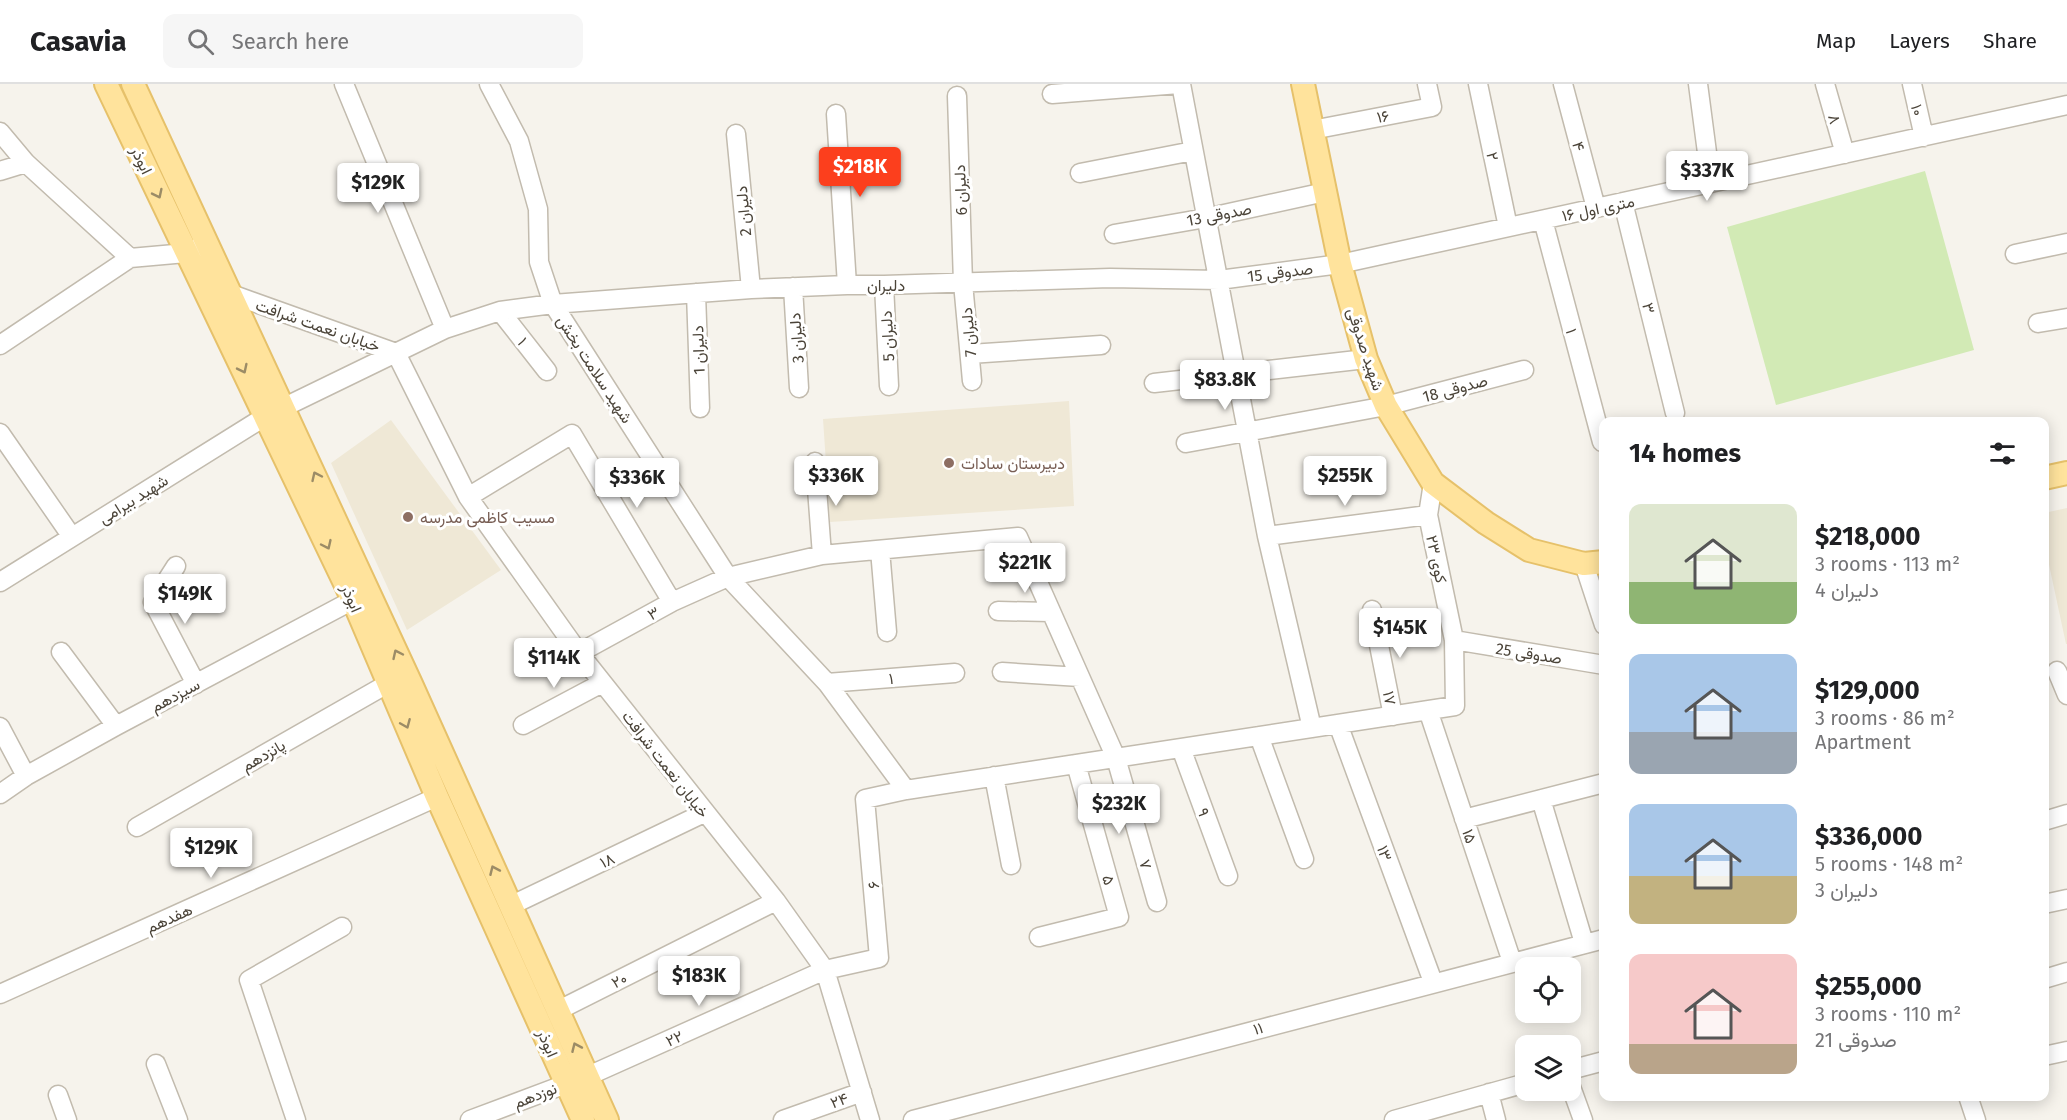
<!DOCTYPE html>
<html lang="en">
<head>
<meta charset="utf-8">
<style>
  :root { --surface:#fff; --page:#f6f6f6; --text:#202124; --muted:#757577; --line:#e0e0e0; --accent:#fc3f1d }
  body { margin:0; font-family:"Fira Sans",Vazirmatn,sans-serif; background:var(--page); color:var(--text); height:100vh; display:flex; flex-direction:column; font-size:22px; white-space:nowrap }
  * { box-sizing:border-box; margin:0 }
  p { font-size:20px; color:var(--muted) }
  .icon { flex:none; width:33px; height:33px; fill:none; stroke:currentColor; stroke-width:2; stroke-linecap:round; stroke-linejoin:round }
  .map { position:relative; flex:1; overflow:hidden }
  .drawer { position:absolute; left:1599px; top:333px; width:450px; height:684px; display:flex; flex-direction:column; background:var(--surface); border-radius:12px; box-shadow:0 3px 15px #0003 }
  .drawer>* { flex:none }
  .controls { position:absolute; left:1515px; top:873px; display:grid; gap:12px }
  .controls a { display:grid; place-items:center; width:66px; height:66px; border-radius:12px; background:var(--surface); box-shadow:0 3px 15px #0003; font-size:30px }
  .price { position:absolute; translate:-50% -51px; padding:0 14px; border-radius:6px; background:#fff; color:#222; font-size:20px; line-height:39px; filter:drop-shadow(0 2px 3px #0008) }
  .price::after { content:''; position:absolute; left:50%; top:36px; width:18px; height:14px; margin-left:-9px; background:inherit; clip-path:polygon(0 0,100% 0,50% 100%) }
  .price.on { background:var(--accent); color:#fff }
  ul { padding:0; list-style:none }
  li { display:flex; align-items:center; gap:18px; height:150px; padding:0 30px }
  li span { display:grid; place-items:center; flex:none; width:168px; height:120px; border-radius:12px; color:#555 }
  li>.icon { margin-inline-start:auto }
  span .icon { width:72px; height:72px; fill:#fffc; stroke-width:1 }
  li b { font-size:26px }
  h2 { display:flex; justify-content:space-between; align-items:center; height:72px; padding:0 30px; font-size:26px }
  header { display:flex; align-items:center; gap:36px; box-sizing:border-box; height:84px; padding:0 30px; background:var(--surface); border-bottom:2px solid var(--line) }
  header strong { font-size:28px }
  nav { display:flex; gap:33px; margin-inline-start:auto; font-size:21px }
  .search { width:420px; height:54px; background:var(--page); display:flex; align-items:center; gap:15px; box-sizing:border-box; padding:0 21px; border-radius:12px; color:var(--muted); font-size:22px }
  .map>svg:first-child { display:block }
  .education { fill:#efe8d6 }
  .green { fill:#d2eab5 }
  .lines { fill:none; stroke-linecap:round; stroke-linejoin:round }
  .minor-casing { stroke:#c2bbae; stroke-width:21 }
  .major-casing { stroke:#e6c16a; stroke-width:26 }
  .minor { stroke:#fff; stroke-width:18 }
  .major { stroke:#ffe39c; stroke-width:22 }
  .oneway { stroke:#9c8c66 }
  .education-dot { fill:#8d6e63; stroke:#fff; stroke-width:2 }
  .labels { text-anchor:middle; stroke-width:6; stroke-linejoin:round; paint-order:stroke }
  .street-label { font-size:16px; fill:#4b4439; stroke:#fff }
  .education-label { font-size:16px; fill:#785e54; stroke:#fff; text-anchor:start }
</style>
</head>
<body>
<header>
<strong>Casavia</strong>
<div class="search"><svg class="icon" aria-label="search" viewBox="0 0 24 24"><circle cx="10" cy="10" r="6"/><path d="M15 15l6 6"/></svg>Search here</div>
<nav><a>Map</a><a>Layers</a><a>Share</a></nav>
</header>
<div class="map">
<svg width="2067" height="1036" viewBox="0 0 2067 1036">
  <rect width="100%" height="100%" fill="#f6f3ec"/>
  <path class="education" d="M1069,317L1074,422L830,438L823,335Z
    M391,336L501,486L407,546L331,379Z
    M2067,424V560H2066L2045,462L2044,429Z"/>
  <path class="green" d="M1925,87L1974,266L1776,321L1727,143Z"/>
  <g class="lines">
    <defs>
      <path id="minor" d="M344,0L445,245
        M489,0L519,57L538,125L539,178L553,220L728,493L827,599L906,706
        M1181,0L1267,452L1312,644
        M1478,0L1508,143
        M1563,0L1596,124
        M1698,0L1711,99
        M1825,0L1845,70
        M1912,0L1924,53
        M1052,10L1179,0
        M957,12L963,199L972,297
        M836,30L847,201
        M1312,46L1432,23L1427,0
        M0,48L26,79L130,174L186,169L197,164
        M736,50L751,205
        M0,87L26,79
        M1080,89L1193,67
        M1623,118L1675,329
        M1543,136L1602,358
        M1114,150L1206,134L1325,108
        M2015,170L2067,159
        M884,201L889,302
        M793,203L799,304
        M696,209L700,324
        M231,210L396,269L468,413L579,569L776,817L825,886L870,1036
        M500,227L547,287
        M2038,239L2067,234
        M0,261L130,174
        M970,270L1101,261
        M1154,299L1366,275
        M0,349L72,453
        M1186,359L1386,322L1524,286
        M815,378L822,471
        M468,413L572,350L672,518
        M1267,452L1428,431
        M880,466L887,548
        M1584,480L1604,541
        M176,482L153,518L196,600
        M0,498L266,332L445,245L500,227L553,220L751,205L847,201H884L1110,194L1219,196L1340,180L2067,21
        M1372,526L1393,632
        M998,527L1051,528
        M1454,556L1604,581
        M61,568L116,642
        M579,569L672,518L728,493L822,471L1018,453L1116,674L1157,818
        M2057,587L2067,611
        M1002,588L1080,593
        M827,599L955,589
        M1428,626L1512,878
        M1338,640L1433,898
        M523,641L602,599
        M0,643L26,692
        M1259,652L1304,775
        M1181,664L1228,792
        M994,692L1011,781
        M0,710L26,692L116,642L353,516
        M1541,715L1584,859
        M1464,735L1604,699
        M2044,737L2067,730
        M137,743L389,599
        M2044,820L2067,815
        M510,822L704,729
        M1039,853L1119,833L1076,680
        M2044,895L2067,888
        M0,910L437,713
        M559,926L776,817
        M2044,972L2067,967
        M156,980L178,1036
        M1570,986L1604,977
        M588,992L825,886L879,874L865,715L906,706L1455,622L1454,556L1428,431L1433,399
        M1570,1000L1583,1036
        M1489,1009L1496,1036
        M58,1011L67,1036
        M1968,1012L1976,1036
        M296,1036L249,896L342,843
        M470,1036L566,1000
        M783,1036L862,1008
        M913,1036L1604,855
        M1394,1036L1526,999"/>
      <path id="major" d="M106,0L353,516L437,713L583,1036
        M133,0L411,600L607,1036
        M1303,0L1340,180L1366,275L1386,322L1433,399L1486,439L1529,466L1584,480L1604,478
        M2044,394L2067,389"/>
    </defs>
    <use href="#minor" class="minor-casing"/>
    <use href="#major" class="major-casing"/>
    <use href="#minor" class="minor"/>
    <use href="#major" class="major"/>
  </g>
  <defs><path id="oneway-chevron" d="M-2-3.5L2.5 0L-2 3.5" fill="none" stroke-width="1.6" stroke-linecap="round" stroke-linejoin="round" transform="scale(1.5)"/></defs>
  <g class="oneway">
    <use href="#oneway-chevron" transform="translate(158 110) rotate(64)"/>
    <use href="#oneway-chevron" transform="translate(243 285) rotate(64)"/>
    <use href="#oneway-chevron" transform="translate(316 392) rotate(-115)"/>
    <use href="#oneway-chevron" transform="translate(327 461) rotate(65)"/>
    <use href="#oneway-chevron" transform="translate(397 570) rotate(-115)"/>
    <use href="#oneway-chevron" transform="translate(406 640) rotate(67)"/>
    <use href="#oneway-chevron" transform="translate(494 786) rotate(-114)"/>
    <use href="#oneway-chevron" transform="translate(576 963) rotate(-114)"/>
  </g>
  <g class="education-dot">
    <circle cx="949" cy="379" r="6"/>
    <circle cx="408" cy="433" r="6"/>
  </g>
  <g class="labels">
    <g class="street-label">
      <text transform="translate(1918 26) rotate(77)" y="6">۱۰</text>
      <text transform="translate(1383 32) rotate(-11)" y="6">۱۶</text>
      <text transform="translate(1835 35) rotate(75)" y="6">۸</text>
      <text transform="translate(1579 62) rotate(75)" y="6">۴</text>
      <text transform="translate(1493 72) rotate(78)" y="6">۲</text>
      <text transform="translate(142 76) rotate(64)" y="6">ابوذر</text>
      <text transform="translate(960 106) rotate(-92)" y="6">دلیران 6</text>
      <text transform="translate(1598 124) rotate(-12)" y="6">۱۶ متری اول</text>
      <text transform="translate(743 127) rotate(-95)" y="6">دلیران 2</text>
      <text transform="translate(1219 130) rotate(-11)" y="6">صدوقی 13</text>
      <text transform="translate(1280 188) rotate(-7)" y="6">صدوقی 15</text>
      <text x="886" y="207">دلیران</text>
      <text transform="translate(1649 224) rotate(76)" y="6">۳</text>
      <text transform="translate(318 241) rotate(19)" y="6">خیابان نعمت شرافت</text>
      <text transform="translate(1572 247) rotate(75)" y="6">۱</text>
      <text transform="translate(968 248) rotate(-95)" y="6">دلیران 7</text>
      <text transform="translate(887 252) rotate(-93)" y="6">دلیران 5</text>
      <text transform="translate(796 254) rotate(-94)" y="6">دلیران 3</text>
      <text transform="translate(523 257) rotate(52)" y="6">۱</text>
      <text transform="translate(1366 265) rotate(72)" y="6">شهید صدوقی</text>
      <text transform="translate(698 266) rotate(-92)" y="6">دلیران 1</text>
      <text transform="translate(595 285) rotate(57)" y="6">شهید سلامت بخش</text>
      <text transform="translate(1455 304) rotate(-15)" y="6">صدوقی 18</text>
      <text transform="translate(133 415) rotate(-32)" y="6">شهید بیرامی</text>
      <text transform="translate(1437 475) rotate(78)" y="6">کوی ۲۳</text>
      <text transform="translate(352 514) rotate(66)" y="6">ابوذر</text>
      <text transform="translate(653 529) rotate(-28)" y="6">۳</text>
      <text transform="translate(1529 569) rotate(9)" y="6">صدوقی 25</text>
      <text transform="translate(891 594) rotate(-5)" y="6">۱</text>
      <text transform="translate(175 611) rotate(-28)" y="6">سیزدهم</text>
      <text transform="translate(1390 614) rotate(79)" y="6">۱۷</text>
      <text transform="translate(263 671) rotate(-30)" y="6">پانزدهم</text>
      <text transform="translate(666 680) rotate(52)" y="6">خیابان نعمت شرافت</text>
      <text transform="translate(1204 728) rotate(70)" y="6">۹</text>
      <text transform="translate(1470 752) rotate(72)" y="6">۱۵</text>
      <text transform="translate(1385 769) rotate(70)" y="6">۱۳</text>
      <text transform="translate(607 776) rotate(-26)" y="6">۱۸</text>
      <text transform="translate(1146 780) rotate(74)" y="6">۷</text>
      <text transform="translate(1109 796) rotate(74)" y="6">۵</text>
      <text transform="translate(873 801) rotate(-95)" y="6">۶</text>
      <text transform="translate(169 834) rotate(-24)" y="6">هفدهم</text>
      <text transform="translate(619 896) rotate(-27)" y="6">۲۰</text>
      <text transform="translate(1258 944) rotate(-15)" y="6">۱۱</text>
      <text transform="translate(674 954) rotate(-24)" y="6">۲۲</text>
      <text transform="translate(548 959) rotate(66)" y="6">ابوذر</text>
      <text transform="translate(535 1011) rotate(-21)" y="6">نوزدهم</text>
      <text transform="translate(839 1016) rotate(-20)" y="6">۲۴</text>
    </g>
    <g class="education-label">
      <text x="961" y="385">دبیرستان سادات</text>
      <text x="420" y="439">مسیب کاظمی مدرسه</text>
    </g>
  </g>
</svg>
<div class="controls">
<a><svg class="icon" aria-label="locate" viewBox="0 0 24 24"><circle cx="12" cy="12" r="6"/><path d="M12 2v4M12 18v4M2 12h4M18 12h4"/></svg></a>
<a><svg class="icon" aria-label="layers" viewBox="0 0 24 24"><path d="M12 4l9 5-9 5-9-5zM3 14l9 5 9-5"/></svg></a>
</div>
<b class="price on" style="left:860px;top:114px">$218K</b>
<b class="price" style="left:1707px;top:118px">$337K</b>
<b class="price" style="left:378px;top:130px">$129K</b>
<b class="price" style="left:1225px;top:327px">$83.8K</b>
<b class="price" style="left:836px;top:423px">$336K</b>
<b class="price" style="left:1345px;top:423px">$255K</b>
<b class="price" style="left:637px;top:425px">$336K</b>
<b class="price" style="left:1025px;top:510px">$221K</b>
<b class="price" style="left:185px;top:541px">$149K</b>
<b class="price" style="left:1400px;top:575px">$145K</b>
<b class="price" style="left:554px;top:605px">$114K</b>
<b class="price" style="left:1119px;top:751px">$232K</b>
<b class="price" style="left:211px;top:795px">$129K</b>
<b class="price" style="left:699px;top:923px">$183K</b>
<section class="drawer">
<h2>14 homes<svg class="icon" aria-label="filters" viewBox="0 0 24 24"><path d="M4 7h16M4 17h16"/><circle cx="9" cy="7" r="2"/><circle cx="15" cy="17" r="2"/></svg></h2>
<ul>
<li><span style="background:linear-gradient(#dfe7d0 65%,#8fb573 0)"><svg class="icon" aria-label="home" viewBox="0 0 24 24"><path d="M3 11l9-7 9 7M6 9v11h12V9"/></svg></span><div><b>$218,000</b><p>3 rooms · 113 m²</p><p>دلیران 4</p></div></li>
<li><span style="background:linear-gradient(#a9c7e8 65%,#9aa5b1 0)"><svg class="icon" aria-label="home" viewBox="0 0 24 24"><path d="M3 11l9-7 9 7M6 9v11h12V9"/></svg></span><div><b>$129,000</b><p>3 rooms · 86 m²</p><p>Apartment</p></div></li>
<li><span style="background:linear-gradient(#a9c7e8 60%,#c2b280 0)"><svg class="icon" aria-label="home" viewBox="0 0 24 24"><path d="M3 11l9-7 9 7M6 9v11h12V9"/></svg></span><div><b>$336,000</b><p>5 rooms · 148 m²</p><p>دلیران 3</p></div></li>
<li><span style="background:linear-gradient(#f6c9c9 75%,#b9a48a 0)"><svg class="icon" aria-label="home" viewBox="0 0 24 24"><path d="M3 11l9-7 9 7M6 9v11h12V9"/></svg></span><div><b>$255,000</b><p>3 rooms · 110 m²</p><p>صدوقی 21</p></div></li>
</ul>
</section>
</div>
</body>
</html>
